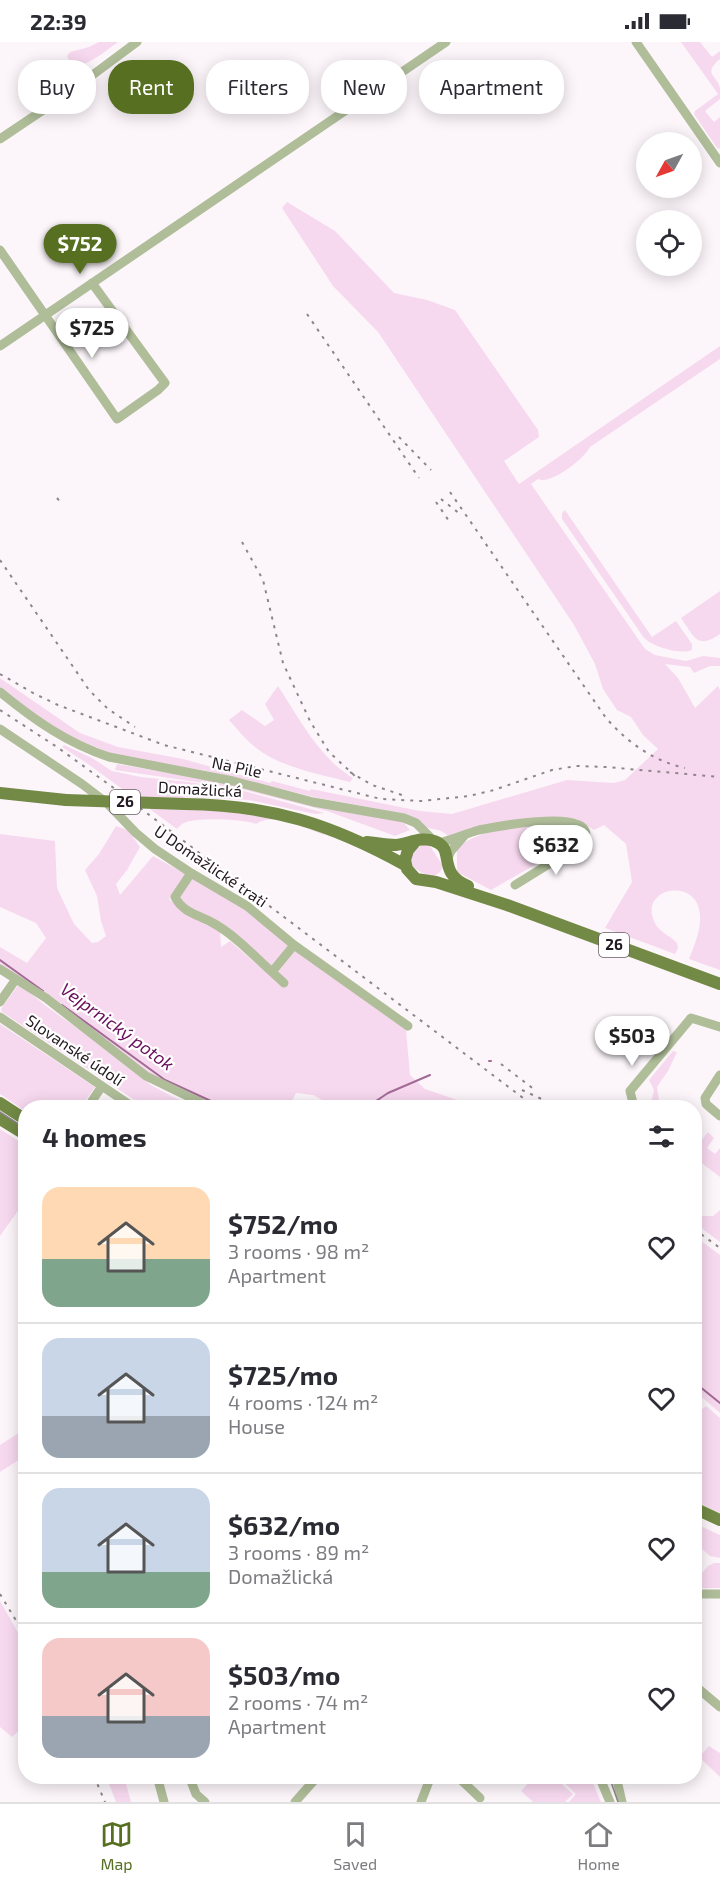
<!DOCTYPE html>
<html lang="en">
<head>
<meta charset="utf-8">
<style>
  :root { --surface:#fff; --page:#f2f2f3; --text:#2b2b33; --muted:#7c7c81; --line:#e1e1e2; --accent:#576f21 }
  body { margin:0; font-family:"Exo 2",sans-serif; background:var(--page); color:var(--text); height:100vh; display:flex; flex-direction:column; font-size:22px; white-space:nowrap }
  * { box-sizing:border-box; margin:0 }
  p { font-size:20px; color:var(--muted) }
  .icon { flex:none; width:33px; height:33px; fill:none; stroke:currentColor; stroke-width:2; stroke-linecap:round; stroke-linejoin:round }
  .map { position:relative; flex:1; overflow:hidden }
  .drawer { position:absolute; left:18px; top:1058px; width:684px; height:684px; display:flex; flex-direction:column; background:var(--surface); border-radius:24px; box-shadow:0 3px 15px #0003 }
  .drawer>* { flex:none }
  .guide { position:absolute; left:18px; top:18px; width:684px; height:54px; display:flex; gap:12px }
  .needle { width:39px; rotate:230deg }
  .tools { position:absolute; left:636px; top:90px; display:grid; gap:12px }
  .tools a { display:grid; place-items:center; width:66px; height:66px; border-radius:50%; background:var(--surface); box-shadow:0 3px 15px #0003; font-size:30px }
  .price { position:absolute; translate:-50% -51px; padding:0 14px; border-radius:21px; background:#fff; color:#222; font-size:20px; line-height:39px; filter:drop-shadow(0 2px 3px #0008) }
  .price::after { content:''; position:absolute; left:50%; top:36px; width:18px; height:14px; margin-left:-9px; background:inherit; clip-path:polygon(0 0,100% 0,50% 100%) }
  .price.selected { background:var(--accent); color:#fff }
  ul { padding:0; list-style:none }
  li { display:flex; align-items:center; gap:18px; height:150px; padding:0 24px }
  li+li { border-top:2px solid var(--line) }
  li span { display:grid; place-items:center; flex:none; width:168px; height:120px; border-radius:18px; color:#555 }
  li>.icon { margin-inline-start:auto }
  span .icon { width:72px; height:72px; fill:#fffc; stroke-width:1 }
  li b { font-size:26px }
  h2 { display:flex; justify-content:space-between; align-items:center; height:72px; padding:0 24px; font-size:26px }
  .chip { padding:0 21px; border-radius:24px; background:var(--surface); box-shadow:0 3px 15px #0003; font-size:21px; line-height:54px }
  .chip.selected { background:var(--accent); color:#fff }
  .status { display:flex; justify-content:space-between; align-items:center; height:42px; padding:0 30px; background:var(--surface); direction:ltr }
  .status svg { height:16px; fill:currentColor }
  .tabs { display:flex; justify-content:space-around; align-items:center; height:84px; border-top:2px solid var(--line); background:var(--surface); font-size:16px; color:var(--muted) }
  .tabs a { display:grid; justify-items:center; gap:3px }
  .tabs .selected { color:var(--accent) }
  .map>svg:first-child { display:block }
  .green { fill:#f7d9ef }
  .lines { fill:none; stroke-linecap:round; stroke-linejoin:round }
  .stream { stroke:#a26a95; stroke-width:2 }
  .minor { stroke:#afbd99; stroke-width:9 }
  .major { stroke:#728a45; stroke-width:12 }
  .tram { stroke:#8d858a; stroke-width:1.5 }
  .rail { stroke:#8d858a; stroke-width:2; stroke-dasharray:3 6; stroke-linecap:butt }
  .major-bridge { stroke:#728a45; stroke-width:12 }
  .labels { text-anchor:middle; stroke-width:4.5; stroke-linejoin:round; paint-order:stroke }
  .shield { fill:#fff; stroke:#655e63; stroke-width:1.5 }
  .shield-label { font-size:15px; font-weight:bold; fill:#231920 }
  .street-label { font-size:16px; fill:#231920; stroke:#fff }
  .water-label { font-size:18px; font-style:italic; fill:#690e5b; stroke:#fff }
</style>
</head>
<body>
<div class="status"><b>22:39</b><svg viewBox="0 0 49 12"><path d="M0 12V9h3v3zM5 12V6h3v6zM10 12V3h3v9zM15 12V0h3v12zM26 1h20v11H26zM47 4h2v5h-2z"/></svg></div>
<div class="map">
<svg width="720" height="1760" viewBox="0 0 720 1760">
  <rect width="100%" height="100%" fill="#fcf6fa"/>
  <path class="green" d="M99,0H118C106,8 76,37 67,14L70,10L89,5Z
    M681,0H700L712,15L720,9V17C702,32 717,33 720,46C720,50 720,53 720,57L705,69L714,80L720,75V107L717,106L694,72L695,69L718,52Z
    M287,160L335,189L394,251L427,258L455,268L538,388L539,395L504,419L519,442L720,304V317L590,405C584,417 551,443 538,437L531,442L645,607L655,613L686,619L703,614L720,616V624H710L694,631L690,625L665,622L678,636L695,666L718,644L720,648V928L689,917C695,902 703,883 699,867C692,836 640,847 654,879C658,890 670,893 677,901L678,906L675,912L605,886L632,840L626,802L604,783L594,788L577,777L552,775L472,786L448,794C439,785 432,789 424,784C418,782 415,775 407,772L318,756L207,729L132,717L110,711L64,692L39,676L0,645V636L80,691L118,705L183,717L270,741L272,739L310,749L311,747L420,769L452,772L567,738L614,741L625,738L658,707L643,693L631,675L617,668L603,647L595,622L574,583L378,290L333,244L282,166Z
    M565,468L652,595L676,579L692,602V608C681,613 653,605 644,596L562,477V471Z
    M720,549V592C697,608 694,595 681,576Z
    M278,644C299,676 319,716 353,736L350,740C319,732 282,726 256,706C246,698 237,687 229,678L242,668L265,684L274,678L265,662Z
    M64,703L92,716L112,729L141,735L189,740L240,748L325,771L315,772L249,758L185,755V766L217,768L275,775L323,791L324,793C304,786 276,769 256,782C243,777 196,775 184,781C181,782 179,785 177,787L88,722L62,705Z
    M117,722L199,736L403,780L410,788L395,794L327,769L237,746L115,728Z
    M559,782L579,788L580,792L578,798L491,848L457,830V806C481,785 528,784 559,782Z
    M116,784L128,788L140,805L127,828L116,842L120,853L153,814L187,833L169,857L181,867L220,888L221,905L230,899L282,944L278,930L295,908L406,988L410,1033L425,1047L478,1065H335L313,1053L296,1051L289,1065H218L149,1032L0,923V905L27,921L46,896L36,881L0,865V792L55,799L57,846L74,882L92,901L98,900L106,894L101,879L97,854L85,828L99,812Z
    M428,801L443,824L440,830L433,835L422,831L410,823C410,809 416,804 428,801Z
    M194,835L244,866L288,903L272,925L180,860L178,854L190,837Z
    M19,942L46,964L111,1010L151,1043L173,1055L198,1065H145L2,970L1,967Z
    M0,982L95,1045L81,1065H26L25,1069L0,1052Z
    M673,1009L677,1010L668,1029L657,1045L660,1065H645L644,1062L652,1057L654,1048L649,1038Z
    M0,1087L26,1104L25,1159L0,1194Z
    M708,1090L714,1096L707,1106L715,1112L720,1106V1135L695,1116V1096L700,1100Z
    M720,1168V1200L696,1182L697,1174H713Z
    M694,1194L720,1213V1371L695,1349Z
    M706,1364L720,1376V1471L695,1459V1373Z
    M25,1387V1414L0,1430V1403Z
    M694,1481L720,1493V1516L710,1514L695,1501Z
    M714,1521H720V1546H700L695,1529L696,1527L701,1532L708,1524Z
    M0,1559L25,1603V1683L12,1695L0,1685Z
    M694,1704L703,1711L709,1704L720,1711V1735L695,1711Z
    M106,1734H124L131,1760H116Z
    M535,1734H553L573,1752L565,1760H533L521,1749Z
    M557,1734H590L601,1760H569L576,1752Z"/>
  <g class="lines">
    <path class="stream" d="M0,918L43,949
      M62,963L165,1038L224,1065
      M489,1019H491
      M367,1065L388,1051L430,1033
      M694,1340L720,1361"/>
    <path class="minor" d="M636,0L720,121
      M0,97L67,52L137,0
      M0,208L117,377L158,348L165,341L92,241
      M0,304L446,0
      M0,650C34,678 67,701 109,715L233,739L313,760L404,776L416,781L434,799
      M0,687L82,742L107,761L136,791L155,807L191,831L247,864L294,903L408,984
      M439,801C452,798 465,792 479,788C494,785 605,763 583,801L515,843
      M447,818L451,809L464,794
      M191,831L175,855C183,871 199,873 213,881C235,893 254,914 272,930L294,903
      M0,927L46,956L146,1034L210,1065
      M272,930L284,941
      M0,960L16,937
      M0,975L133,1065
      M720,1033L705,1056L706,1062L720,1074
      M88,1065L102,1044
      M634,1065L630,1049L691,976L720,985
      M694,1552H720
      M694,1643L720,1665
      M157,1734L164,1760
      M189,1734L196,1752L205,1760
      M457,1734L480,1756
      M599,1734L610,1760
      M616,1734L622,1760
      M295,1760L318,1734
      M421,1760L431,1734"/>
    <path class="major" d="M0,751L66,758
      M185,762C271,763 331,782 405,823
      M367,800C377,801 386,803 396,803C408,802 422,794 434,799C457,807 435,830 468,844
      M414,801L408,808L405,818L407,827L416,837L436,840L507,863L720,942
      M0,1061L26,1078
      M0,1077L26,1093
      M694,1466L720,1478"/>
    <path class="tram" d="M0,1070L26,1087
      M609,1734L618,1760"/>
    <path class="rail" d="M307,272L419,436
      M399,395L431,428
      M450,450L606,676C627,700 653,719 685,726
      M57,456L62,462
      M441,457L460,472
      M436,460L449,479
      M242,500L263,538L283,621L310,679L329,710L355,734
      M0,518L89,648L108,667L135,685
      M0,632L33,651L58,663L164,703L381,757L421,759L469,754L494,748L552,728L576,724L606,725L720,735
      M0,668L57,705L111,744L535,1065
      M350,730L372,743L402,753
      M501,1022L535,1048
      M522,1048L559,1065
      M694,1187L720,1206
      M0,1552L26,1595
      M94,1734L105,1760"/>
    <path class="major-bridge" d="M66,758L185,762"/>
  </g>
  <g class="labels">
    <g class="shield">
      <rect x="110" y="748" width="30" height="24" rx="4.5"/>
      <rect x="599" y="891" width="30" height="24" rx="4.5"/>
    </g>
    <g class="shield-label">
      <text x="125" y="765">26</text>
      <text x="614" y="908">26</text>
    </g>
    <g class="street-label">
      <text transform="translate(237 725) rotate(12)" y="6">Na Pile</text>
      <text transform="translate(200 747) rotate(3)" y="6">Domažlická</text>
      <text transform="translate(211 824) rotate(34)" y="6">U Domažlické trati</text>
      <text transform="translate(75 1008) rotate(34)" y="6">Slovanské údolí</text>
    </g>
    <g class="water-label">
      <text transform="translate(117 985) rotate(36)" y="6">Vejprnický potok</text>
    </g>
  </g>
</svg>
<div class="tools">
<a><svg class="needle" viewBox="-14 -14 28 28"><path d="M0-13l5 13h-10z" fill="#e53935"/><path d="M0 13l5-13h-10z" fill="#7c7c81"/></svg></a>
<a><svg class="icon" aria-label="locate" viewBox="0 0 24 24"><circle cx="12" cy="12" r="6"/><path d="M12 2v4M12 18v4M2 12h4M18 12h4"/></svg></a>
</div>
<b class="price selected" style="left:80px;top:233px">$752</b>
<b class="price" style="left:92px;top:317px">$725</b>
<b class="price" style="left:556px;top:834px">$632</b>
<b class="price" style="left:632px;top:1025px">$503</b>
<div class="guide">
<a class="chip">Buy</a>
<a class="chip selected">Rent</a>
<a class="chip">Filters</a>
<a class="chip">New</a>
<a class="chip">Apartment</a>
</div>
<section class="drawer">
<h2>4 homes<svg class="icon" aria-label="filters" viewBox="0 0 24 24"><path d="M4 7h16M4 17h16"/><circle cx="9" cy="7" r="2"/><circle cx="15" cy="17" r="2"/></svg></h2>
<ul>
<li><span style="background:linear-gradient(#ffd9b3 60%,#7fa58c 0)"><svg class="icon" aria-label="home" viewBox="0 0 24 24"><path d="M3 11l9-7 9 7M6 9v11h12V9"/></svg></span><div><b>$752/mo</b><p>3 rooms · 98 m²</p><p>Apartment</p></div><svg class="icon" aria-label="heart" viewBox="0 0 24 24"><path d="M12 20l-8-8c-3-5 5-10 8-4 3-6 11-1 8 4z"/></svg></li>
<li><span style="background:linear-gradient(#c9d6e8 65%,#9aa5b1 0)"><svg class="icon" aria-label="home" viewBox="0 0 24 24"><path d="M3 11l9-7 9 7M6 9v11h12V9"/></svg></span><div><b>$725/mo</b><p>4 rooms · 124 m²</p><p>House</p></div><svg class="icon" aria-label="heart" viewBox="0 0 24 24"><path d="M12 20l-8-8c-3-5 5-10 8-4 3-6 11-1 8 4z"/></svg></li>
<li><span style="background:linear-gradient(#c9d6e8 70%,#7fa58c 0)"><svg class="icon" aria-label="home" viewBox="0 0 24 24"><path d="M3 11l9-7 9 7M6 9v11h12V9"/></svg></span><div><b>$632/mo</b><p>3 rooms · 89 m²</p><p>Domažlická</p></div><svg class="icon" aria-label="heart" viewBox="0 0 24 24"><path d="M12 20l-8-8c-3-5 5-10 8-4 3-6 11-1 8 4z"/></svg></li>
<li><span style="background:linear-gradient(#f6c9c9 65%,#9aa5b1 0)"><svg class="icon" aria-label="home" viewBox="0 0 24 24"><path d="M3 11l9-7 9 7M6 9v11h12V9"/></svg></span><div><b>$503/mo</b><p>2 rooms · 74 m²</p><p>Apartment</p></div><svg class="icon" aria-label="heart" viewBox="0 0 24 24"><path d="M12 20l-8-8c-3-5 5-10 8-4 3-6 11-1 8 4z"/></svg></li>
</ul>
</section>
</div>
<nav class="tabs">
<a class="selected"><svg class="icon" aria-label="map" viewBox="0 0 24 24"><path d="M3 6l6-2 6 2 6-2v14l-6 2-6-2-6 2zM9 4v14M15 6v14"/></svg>Map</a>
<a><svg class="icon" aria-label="saved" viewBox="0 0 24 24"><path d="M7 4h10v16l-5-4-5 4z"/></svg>Saved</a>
<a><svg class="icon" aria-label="home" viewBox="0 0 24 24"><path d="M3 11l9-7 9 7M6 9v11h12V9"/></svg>Home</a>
</nav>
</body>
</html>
